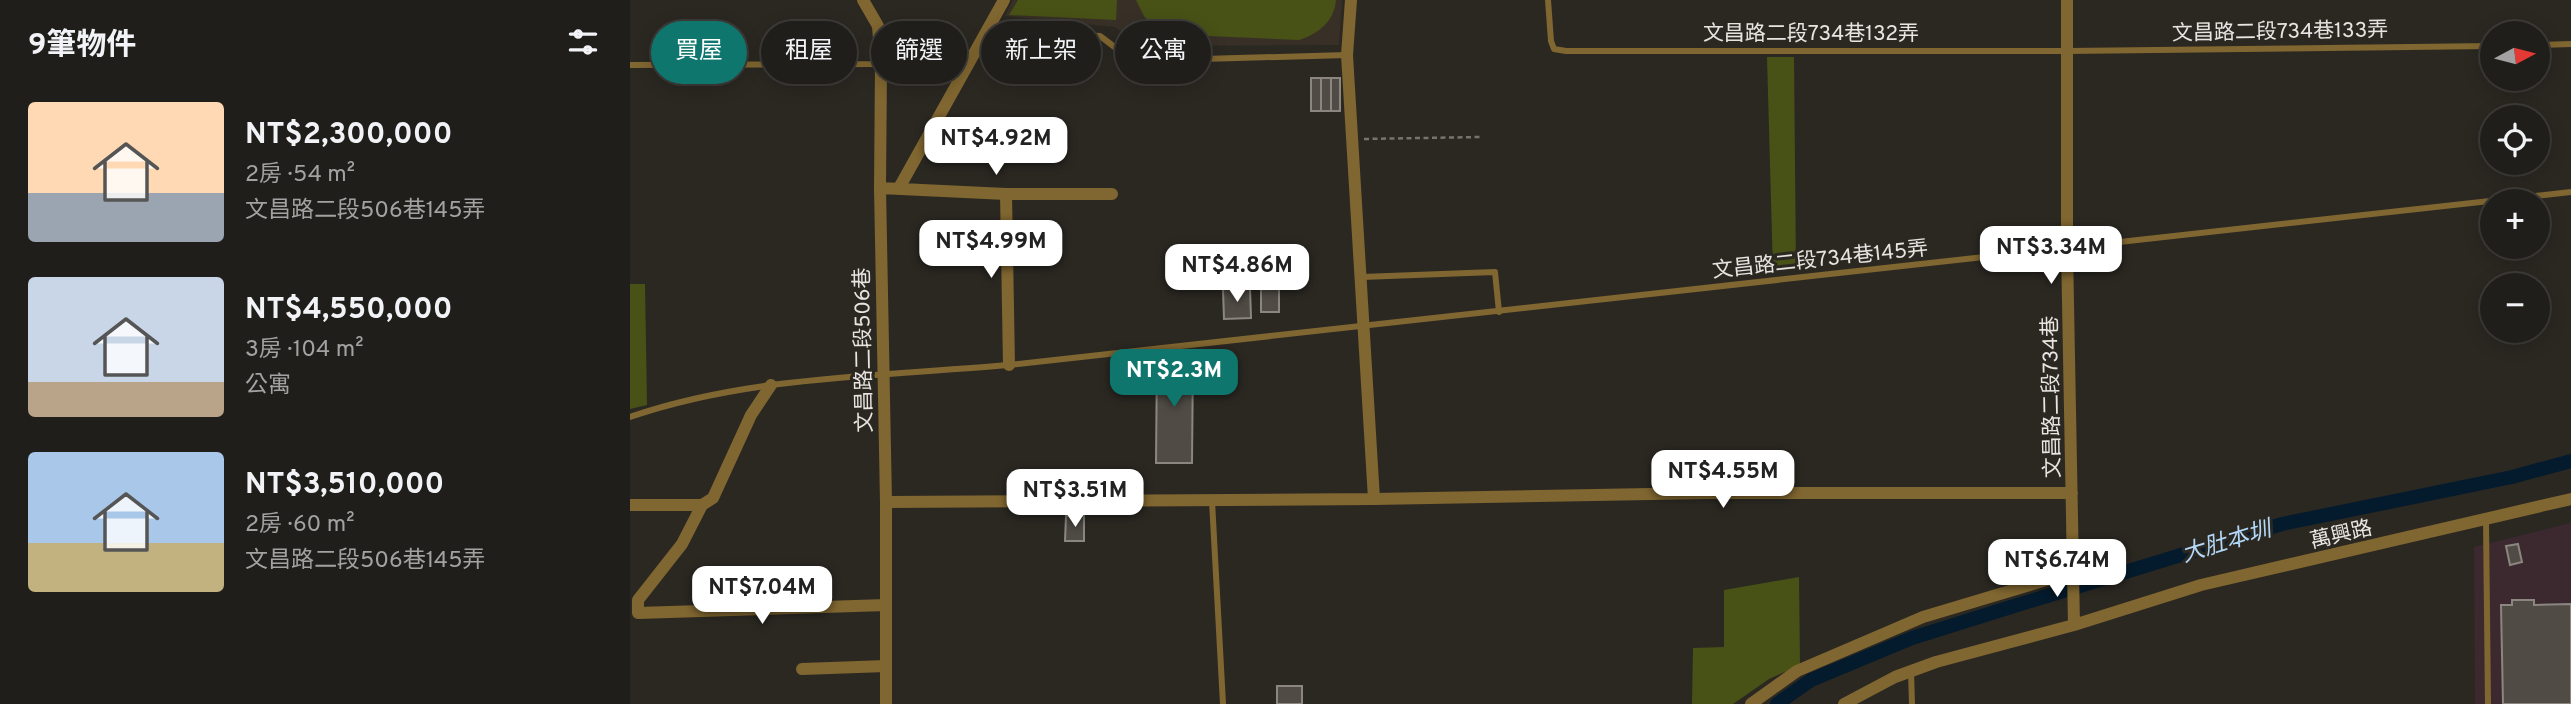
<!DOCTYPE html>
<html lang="zh-TW">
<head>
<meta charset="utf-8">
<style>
  :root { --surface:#201e1a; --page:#2d2b27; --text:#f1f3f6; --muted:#a2a2a2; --line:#3d3c39; --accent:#0f766e }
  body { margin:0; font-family:Overpass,"Noto Sans TC",sans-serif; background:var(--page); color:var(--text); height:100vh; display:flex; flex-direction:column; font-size:26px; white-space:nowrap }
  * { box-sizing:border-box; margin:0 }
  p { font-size:23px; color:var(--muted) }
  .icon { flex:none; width:38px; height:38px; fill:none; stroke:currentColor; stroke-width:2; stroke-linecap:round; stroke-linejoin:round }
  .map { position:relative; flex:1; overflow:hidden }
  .side { display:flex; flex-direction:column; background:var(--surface); width:630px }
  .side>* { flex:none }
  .hud { position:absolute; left:21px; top:21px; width:665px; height:63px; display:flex; gap:14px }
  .needle { width:46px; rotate:83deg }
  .fabs { position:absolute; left:1850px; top:21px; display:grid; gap:14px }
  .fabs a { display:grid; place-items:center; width:70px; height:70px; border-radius:50%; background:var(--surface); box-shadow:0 4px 18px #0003,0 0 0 2px var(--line); font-size:35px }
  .price { position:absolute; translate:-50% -60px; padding:0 16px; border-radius:14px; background:#fff; color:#222; font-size:23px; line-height:46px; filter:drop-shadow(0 2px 4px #0008) }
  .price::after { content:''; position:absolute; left:50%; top:42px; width:21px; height:16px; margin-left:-10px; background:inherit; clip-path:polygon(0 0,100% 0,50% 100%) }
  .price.active { background:var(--accent); color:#fff }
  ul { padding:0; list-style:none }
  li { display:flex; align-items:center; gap:21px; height:175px; padding:0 28px }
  li span { display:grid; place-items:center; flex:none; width:196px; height:140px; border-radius:7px; color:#555 }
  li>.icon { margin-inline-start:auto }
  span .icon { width:84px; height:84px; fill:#fffc; stroke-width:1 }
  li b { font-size:30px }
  h2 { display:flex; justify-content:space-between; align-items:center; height:84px; padding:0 28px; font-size:30px }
  .tag { padding:0 24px; border-radius:32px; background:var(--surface); box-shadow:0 4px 18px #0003,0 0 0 2px var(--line); font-size:24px; line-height:63px }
  .tag.active { background:var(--accent); color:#fff }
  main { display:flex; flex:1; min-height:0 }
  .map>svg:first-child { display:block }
  .industrial { fill:#3c292f }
  .built { fill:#383026 }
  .green { fill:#485216 }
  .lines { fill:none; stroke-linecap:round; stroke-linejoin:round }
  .canal { stroke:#041b2d; stroke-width:14 }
  .building { fill:#504b45; stroke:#8b8680; stroke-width:2 }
  .path { stroke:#777470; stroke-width:2.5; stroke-dasharray:5 3.5; stroke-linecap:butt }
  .service { stroke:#806630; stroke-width:6 }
  .minor { stroke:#806630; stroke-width:12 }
  .labels { text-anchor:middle; stroke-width:6; stroke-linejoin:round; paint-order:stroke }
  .street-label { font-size:21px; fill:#e7e4e1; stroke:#2b2822 }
  .water-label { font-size:23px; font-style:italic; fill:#b3d8f7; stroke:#2b2822 }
</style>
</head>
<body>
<main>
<section class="side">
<h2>9筆物件<svg class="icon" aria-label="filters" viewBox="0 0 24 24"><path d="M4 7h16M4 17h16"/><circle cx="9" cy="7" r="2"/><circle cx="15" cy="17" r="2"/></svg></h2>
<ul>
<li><span style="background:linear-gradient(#ffd9b3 65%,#9aa5b1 0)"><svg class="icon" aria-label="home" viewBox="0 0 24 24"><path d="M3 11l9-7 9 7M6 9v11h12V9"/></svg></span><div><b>NT$2,300,000</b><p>2房 · 54 m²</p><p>文昌路二段506巷145弄</p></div></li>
<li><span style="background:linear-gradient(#c9d6e8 75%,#b9a48a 0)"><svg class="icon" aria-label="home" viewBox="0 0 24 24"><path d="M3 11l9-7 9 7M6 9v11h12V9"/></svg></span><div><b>NT$4,550,000</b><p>3房 · 104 m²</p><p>公寓</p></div></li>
<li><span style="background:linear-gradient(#a9c7e8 65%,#c2b280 0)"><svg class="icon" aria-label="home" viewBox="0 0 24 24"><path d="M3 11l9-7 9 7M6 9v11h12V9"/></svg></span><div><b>NT$3,510,000</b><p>2房 · 60 m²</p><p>文昌路二段506巷145弄</p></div></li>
</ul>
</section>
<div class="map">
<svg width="1941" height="704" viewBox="0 0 1941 704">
  <rect width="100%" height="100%" fill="#2b2822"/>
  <path class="industrial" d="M1941,523V704H1845L1844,547Z"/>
  <path class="built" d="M383,0H712L709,45L510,46L485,27L375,16Z"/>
  <path class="green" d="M388,0H487L486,20L379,15Z
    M506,0H706C704,22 688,34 669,40L530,34L514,16Z
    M1137,57H1164L1166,269L1143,272Z
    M0,284H15L17,405L0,409Z
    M1169,577L1170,665L1139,679L1103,704H1062L1063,648L1094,647V590Z"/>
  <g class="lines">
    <path class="canal" d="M1147,704L1181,680L1282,638L1381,607L1652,524L1882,477L1941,461"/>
  </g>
  <path class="building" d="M681,78H691V111H681Z
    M691,78H701V111H691Z
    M701,78H710V111H701Z
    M631,271H649V312H631Z
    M620,288L621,318L594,319L593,289Z
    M527,355H563L562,463H526Z
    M436,516H454V541H435Z
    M1888,544L1892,562L1880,565L1876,546Z
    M1882,600H1904V605L1941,604V704H1873L1871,605H1882Z
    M647,686H672V704H647Z"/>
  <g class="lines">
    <path class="path" d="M734,139L850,137"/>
    <path class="service" d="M918,0L921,41L924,49L936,51H1438L1862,46
      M358,28L470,36L503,61L717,55
      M1908,45L1941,44
      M0,65L251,64L341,57
      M732,277L865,272L869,312
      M0,417C118,376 254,376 379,365L1941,192
      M582,501L593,704
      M1856,521L1858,704
      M1281,671L1282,704"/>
    <path class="minor" d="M233,0L248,26L251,64L250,188L256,502V704
      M721,0L717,55L744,499
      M1437,0V249L1444,625
      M250,188L376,194H482
      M269,188L374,0
      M376,194L379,365
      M141,385L121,415L83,498L72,505L52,544L8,600V613L256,605
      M256,502L744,499L1077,493H1442
      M0,505H72
      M172,669L256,666
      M1121,704L1167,671L1293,617L1443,572
      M1214,704L1265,677L1306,662L1444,625L1571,585L1941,499"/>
  </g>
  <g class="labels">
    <g class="street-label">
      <text transform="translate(1650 31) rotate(-1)" y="7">文昌路二段734巷133弄</text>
      <text x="1181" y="40">文昌路二段734巷132弄</text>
      <text transform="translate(1190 259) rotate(-6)" y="7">文昌路二段734巷145弄</text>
      <text transform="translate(233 350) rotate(-91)" y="7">文昌路二段506巷</text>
      <text transform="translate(1421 397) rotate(-91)" y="7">文昌路二段734巷</text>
      <text transform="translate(1711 534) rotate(-13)" y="7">萬興路</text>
    </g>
    <g class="water-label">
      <text transform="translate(1596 541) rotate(-17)" y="8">大肚本圳</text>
    </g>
  </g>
</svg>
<div class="fabs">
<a><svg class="needle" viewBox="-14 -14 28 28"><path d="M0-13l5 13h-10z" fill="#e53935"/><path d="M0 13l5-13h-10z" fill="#a2a2a2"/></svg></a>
<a><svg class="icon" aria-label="locate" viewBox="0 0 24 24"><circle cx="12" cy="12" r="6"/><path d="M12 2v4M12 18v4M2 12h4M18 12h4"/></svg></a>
<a>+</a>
<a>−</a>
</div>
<b class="price" style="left:366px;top:177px">NT$4.92M</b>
<b class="price" style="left:361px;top:280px">NT$4.99M</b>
<b class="price" style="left:1421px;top:286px">NT$3.34M</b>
<b class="price" style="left:607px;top:304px">NT$4.86M</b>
<b class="price active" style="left:544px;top:409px">NT$2.3M</b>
<b class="price" style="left:1093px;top:510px">NT$4.55M</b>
<b class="price" style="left:445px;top:529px">NT$3.51M</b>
<b class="price" style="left:1427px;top:599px">NT$6.74M</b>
<b class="price" style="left:132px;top:626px">NT$7.04M</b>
<div class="hud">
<a class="tag active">買屋</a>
<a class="tag">租屋</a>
<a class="tag">篩選</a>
<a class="tag">新上架</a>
<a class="tag">公寓</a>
</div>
</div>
</main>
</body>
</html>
